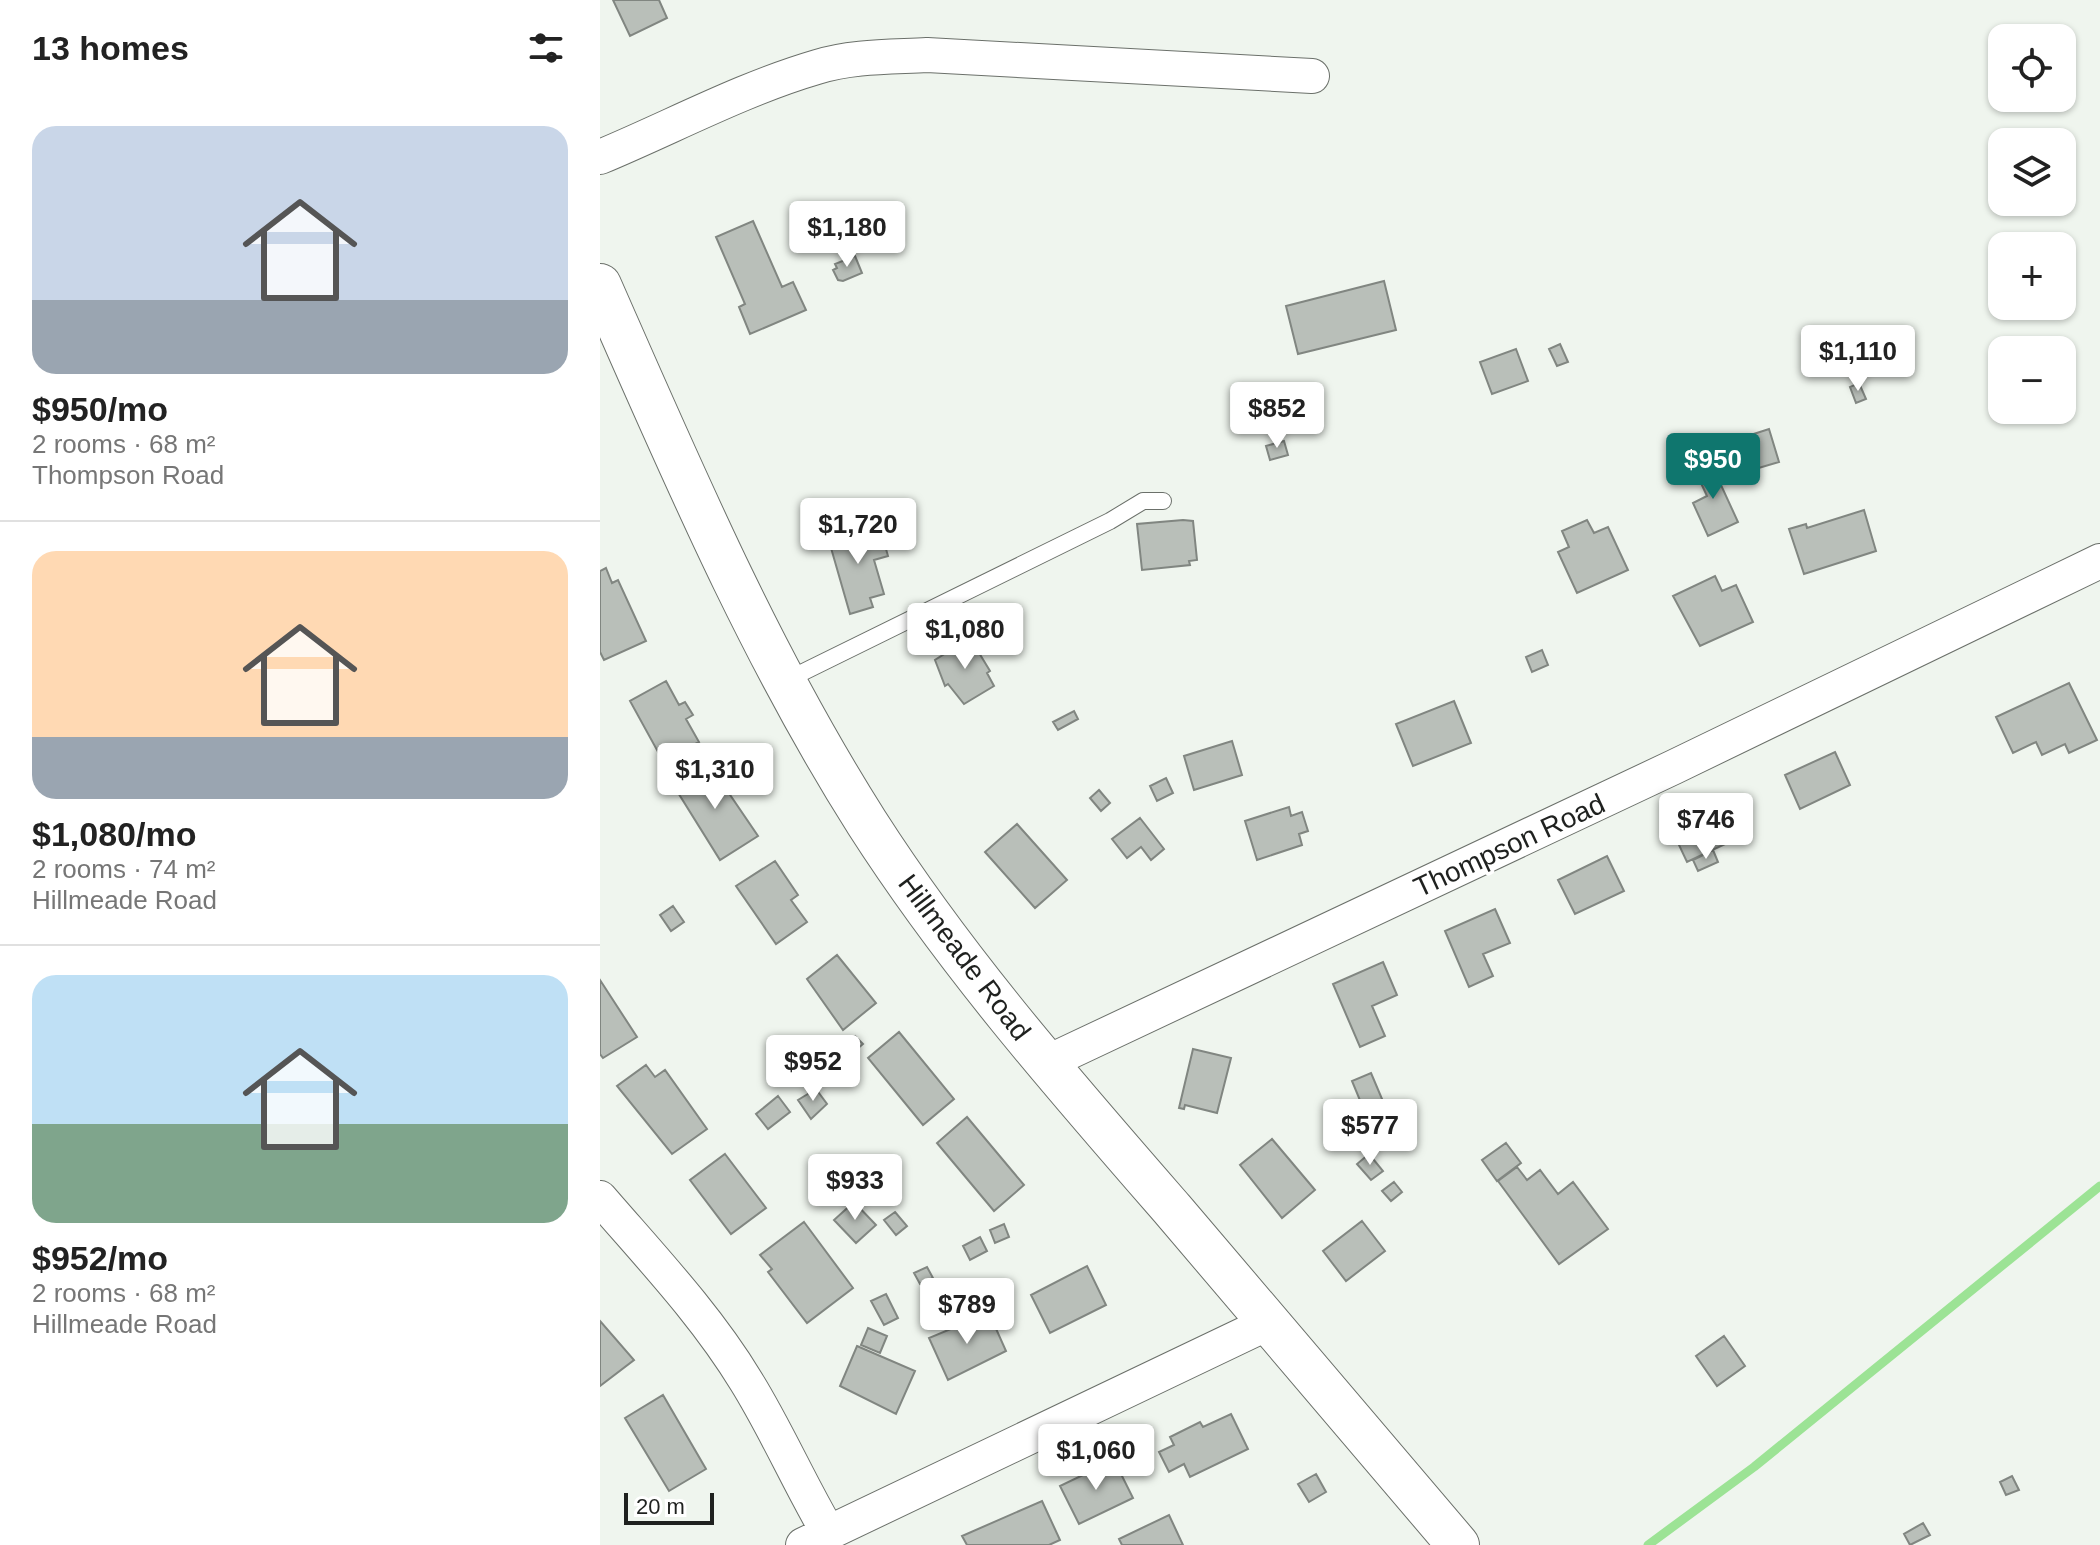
<!DOCTYPE html>
<html lang="en">
<head>
<meta charset="utf-8">
<style>
  :root { --surface:#fff; --page:#f2f2f2; --text:#222; --muted:#767676; --line:#e0e0e0; --accent:#0f766e }
  body { margin:0; font-family:Arial,sans-serif; background:var(--page); color:var(--text); height:100vh; display:flex; flex-direction:column; font-size:30px; white-space:nowrap }
  * { box-sizing:border-box; margin:0 }
  p { font-size:26px; color:var(--muted) }
  .icon { flex:none; width:44px; height:44px; fill:none; stroke:currentColor; stroke-width:2; stroke-linecap:round; stroke-linejoin:round }
  .map { position:relative; flex:1; overflow:hidden }
  .details { display:flex; flex-direction:column; background:var(--surface); width:600px }
  .details>* { flex:none }
  .tools { position:absolute; left:1388px; top:24px; display:grid; gap:16px }
  .tools a { display:grid; place-items:center; width:88px; height:88px; border-radius:16px; background:var(--surface); box-shadow:0 2px 6px #0004; font-size:40px }
  .scale { position:absolute; left:24px; bottom:20px; width:90px; box-sizing:border-box; padding-left:8px; border:4px solid #1f211f; border-top:0; font-size:22px; line-height:28px; white-space:nowrap; color:#1f211f; -webkit-text-stroke:6px #fff; paint-order:stroke }
  .price { position:absolute; translate:-50% -68px; padding:0 18px; border-radius:8px; background:#fff; color:#222; font-size:26px; line-height:52px; filter:drop-shadow(0 2px 4px #0008) }
  .price::after { content:''; position:absolute; left:50%; top:48px; width:24px; height:18px; margin-left:-12px; background:inherit; clip-path:polygon(0 0,100% 0,50% 100%) }
  .price.current { background:var(--accent); color:#fff }
  ul { padding:0; list-style:none }
  li { display:grid; align-content:center; gap:16px; height:424px; padding:0 32px }
  li+li { border-top:2px solid var(--line) }
  li span { display:grid; place-items:center; height:248px; border-radius:24px; color:#555 }
  li>.icon { margin-inline-start:auto }
  span .icon { width:144px; height:144px; fill:#fffc; stroke-width:1 }
  li b { font-size:34px }
  h2 { display:flex; justify-content:space-between; align-items:center; height:96px; padding:0 32px; font-size:34px }
  main { display:flex; flex:1; min-height:0 }
  .map>svg:first-child { display:block }
  .lines { fill:none; stroke-linecap:round; stroke-linejoin:round }
  .stream { stroke:#9ce395; stroke-width:9 }
  .building { fill:#b9bfb9; stroke:#818681; stroke-width:2 }
  .service-casing { stroke:#6b706a; stroke-width:18 }
  .minor-casing { stroke:#6b706a; stroke-width:36 }
  .tertiary-casing { stroke:#6b706a; stroke-width:44 }
  .service { stroke:#fff; stroke-width:16 }
  .minor { stroke:#fff; stroke-width:34 }
  .tertiary { stroke:#fff; stroke-width:42 }
  .labels { text-anchor:middle; stroke-width:7; stroke-linejoin:round; paint-order:stroke }
  .street-label { font-size:28px; fill:#1f211f; stroke:#fff }
</style>
</head>
<body>
<main>
<section class="details">
<h2>13 homes<svg class="icon" aria-label="filters" viewBox="0 0 24 24"><path d="M4 7h16M4 17h16"/><circle cx="9" cy="7" r="2"/><circle cx="15" cy="17" r="2"/></svg></h2>
<ul>
<li><span style="background:linear-gradient(#c9d6e8 70%,#9aa5b1 0)"><svg class="icon" aria-label="home" viewBox="0 0 24 24"><path d="M3 11l9-7 9 7M6 9v11h12V9"/></svg></span><div><b>$950/mo</b><p>2 rooms · 68 m²</p><p>Thompson Road</p></div></li>
<li><span style="background:linear-gradient(#ffd9b3 75%,#9aa5b1 0)"><svg class="icon" aria-label="home" viewBox="0 0 24 24"><path d="M3 11l9-7 9 7M6 9v11h12V9"/></svg></span><div><b>$1,080/mo</b><p>2 rooms · 74 m²</p><p>Hillmeade Road</p></div></li>
<li><span style="background:linear-gradient(#bfe0f5 60%,#7fa58c 0)"><svg class="icon" aria-label="home" viewBox="0 0 24 24"><path d="M3 11l9-7 9 7M6 9v11h12V9"/></svg></span><div><b>$952/mo</b><p>2 rooms · 68 m²</p><p>Hillmeade Road</p></div></li>
</ul>
</section>
<div class="map">
<svg width="1500" height="1545" viewBox="0 0 1500 1545">
  <rect width="100%" height="100%" fill="#eff5ee"/>
  <g class="lines">
    <path class="stream" d="M1048,1545L1154,1467L1500,1186"/>
  </g>
  <path class="building" d="M13,0H59L67,18L30,36Z
    M153,221L182,287L193,282L206,310L150,334L139,307L145,304L116,237Z
    M255,256L262,273L243,281L238,280L233,270L237,268L235,264Z
    M784,281L796,330L698,354L686,306Z
    M960,344L968,362L957,366L949,349Z
    M916,349L928,381L892,394L880,362Z
    M1259,383L1266,399L1256,403L1250,387Z
    M1169,429L1179,462L1145,472L1135,440Z
    M684,441L688,455L670,460L666,446Z
    M1109,459L1138,522L1108,536L1093,503L1107,496L1093,466Z
    M1264,510L1276,551L1204,574L1189,529L1206,524L1207,528Z
    M583,520L593,521L597,560L589,561L590,565L542,570L537,524Z
    M987,520L994,533L1008,527L1028,570L977,593L958,552L969,547L962,531Z
    M263,524L267,539L282,535L288,556L274,560L284,594L270,598L273,607L250,614L227,534Z
    M6,568L12,583L18,580L46,641L4,660L0,652V571Z
    M1115,576L1122,591L1136,585L1153,622L1100,646L1073,596Z
    M370,638L390,671L387,673L394,686L364,704L348,684L345,686L335,660Z
    M942,650L948,665L932,672L926,657Z
    M66,681L79,705L85,702L93,715L86,719L99,742L63,761L30,701Z
    M1469,683L1497,740L1469,753L1465,744L1442,755L1436,742L1413,753L1396,717Z
    M854,701L871,743L813,766L796,724Z
    M474,711L478,719L458,730L453,722Z
    M632,741L642,775L594,790L584,756Z
    M1235,752L1250,785L1200,809L1185,775Z
    M107,761L158,836L120,860L72,783Z
    M566,778L573,793L557,801L550,786Z
    M499,790L510,803L501,811L490,798Z
    M1122,804L1138,838L1087,862L1071,828Z
    M689,807L691,816L702,812L708,831L699,834L702,845L657,860L645,821Z
    M540,818L564,849L551,860L541,847L527,858L512,839Z
    M417,824L467,880L435,908L385,852Z
    M1113,850L1118,862L1098,871L1093,860Z
    M1007,856L1024,891L975,914L958,880Z
    M175,861L198,895L191,900L207,922L176,944L136,886Z
    M73,906L84,922L71,931L60,915Z
    M895,909L910,943L883,954L893,976L869,987L845,931Z
    M237,955L276,1003L243,1030L207,979Z
    M783,962L797,995L772,1006L785,1036L760,1047L733,984Z
    M0,980L37,1037L3,1058L0,1054Z
    M299,1032L354,1099L323,1125L268,1058Z
    M255,1036L263,1044L250,1055L243,1046Z
    M593,1049L631,1058L617,1113L585,1105L584,1109L579,1108Z
    M46,1065L55,1077L65,1070L107,1129L72,1154L17,1086Z
    M771,1073L785,1106L766,1115L752,1081Z
    M216,1089L227,1104L211,1119L198,1100Z
    M178,1096L190,1112L168,1129L156,1114Z
    M367,1117L424,1185L394,1211L337,1143Z
    M672,1139L715,1190L682,1218L640,1165Z
    M906,1143L921,1163L897,1181L882,1160Z
    M125,1154L166,1208L131,1234L90,1180Z
    M769,1154L783,1171L771,1180L757,1164Z
    M917,1167L927,1180L940,1170L958,1194L973,1182L1008,1229L959,1264L898,1181Z
    M794,1182L802,1192L791,1201L782,1191Z
    M254,1202L276,1225L256,1243L234,1220Z
    M295,1212L307,1226L296,1235L284,1220Z
    M762,1221L785,1251L746,1281L723,1251Z
    M204,1222L253,1288L207,1323L168,1272L172,1269L160,1255Z
    M404,1224L409,1237L395,1243L390,1230Z
    M380,1237L387,1251L370,1260L363,1246Z
    M487,1266L506,1305L450,1333L431,1295Z
    M327,1267L333,1278L320,1284L314,1273Z
    M286,1294L298,1318L284,1325L271,1301Z
    M389,1313L406,1351L348,1380L329,1338Z
    M0,1321L34,1360L0,1386Z
    M268,1328L287,1336L280,1353L261,1345Z
    M1124,1336L1145,1366L1117,1386L1096,1356Z
    M257,1346L315,1371L296,1414L240,1386Z
    M63,1395L106,1469L69,1491L25,1418Z
    M631,1414L648,1449L590,1477L584,1464L569,1472L559,1452L574,1445L570,1437L600,1422L603,1427Z
    M514,1460L533,1498L479,1524L460,1486Z
    M716,1474L726,1492L709,1502L698,1484Z
    M1412,1476L1419,1490L1406,1495L1400,1482Z
    M442,1501L460,1540L449,1545H367L362,1536Z
    M569,1515L583,1545H522L519,1539Z
    M1323,1523L1330,1535L1310,1545L1304,1534Z"/>
  <g class="lines">
    <defs>
      <path id="service" d="M185,681L510,521L543,501H563"/>
      <path id="minor" d="M0,157C72,127 142,89 217,67C252,56 291,57 327,55L712,76
        M446,1063L1074,767L1500,561
        M0,1198C50,1256 106,1315 146,1381C176,1429 199,1483 228,1532
        M203,1545L670,1322"/>
      <path id="tertiary" d="M0,285C81,469 159,653 267,823C356,962 465,1086 573,1210C668,1321 763,1433 858,1545"/>
    </defs>
    <use href="#service" class="service-casing"/>
    <use href="#minor" class="minor-casing"/>
    <use href="#tertiary" class="tertiary-casing"/>
    <use href="#service" class="service"/>
    <use href="#minor" class="minor"/>
    <use href="#tertiary" class="tertiary"/>
  </g>
  <g class="labels">
    <g class="street-label">
      <text transform="translate(909 845) rotate(-25)" y="10">Thompson Road</text>
      <text transform="translate(365 957) rotate(53)" y="10">Hillmeade Road</text>
    </g>
  </g>
</svg>
<div class="tools">
<a><svg class="icon" aria-label="locate" viewBox="0 0 24 24"><circle cx="12" cy="12" r="6"/><path d="M12 2v4M12 18v4M2 12h4M18 12h4"/></svg></a>
<a><svg class="icon" aria-label="layers" viewBox="0 0 24 24"><path d="M12 4l9 5-9 5-9-5zM3 14l9 5 9-5"/></svg></a>
<a>+</a>
<a>−</a>
</div>
<div class="scale">20 m</div>
<b class="price" style="left:247px;top:269px">$1,180</b>
<b class="price" style="left:1258px;top:393px">$1,110</b>
<b class="price" style="left:677px;top:450px">$852</b>
<b class="price current" style="left:1113px;top:501px">$950</b>
<b class="price" style="left:258px;top:566px">$1,720</b>
<b class="price" style="left:365px;top:671px">$1,080</b>
<b class="price" style="left:115px;top:811px">$1,310</b>
<b class="price" style="left:1106px;top:861px">$746</b>
<b class="price" style="left:213px;top:1103px">$952</b>
<b class="price" style="left:770px;top:1167px">$577</b>
<b class="price" style="left:255px;top:1222px">$933</b>
<b class="price" style="left:367px;top:1346px">$789</b>
<b class="price" style="left:496px;top:1492px">$1,060</b>
</div>
</main>
</body>
</html>
